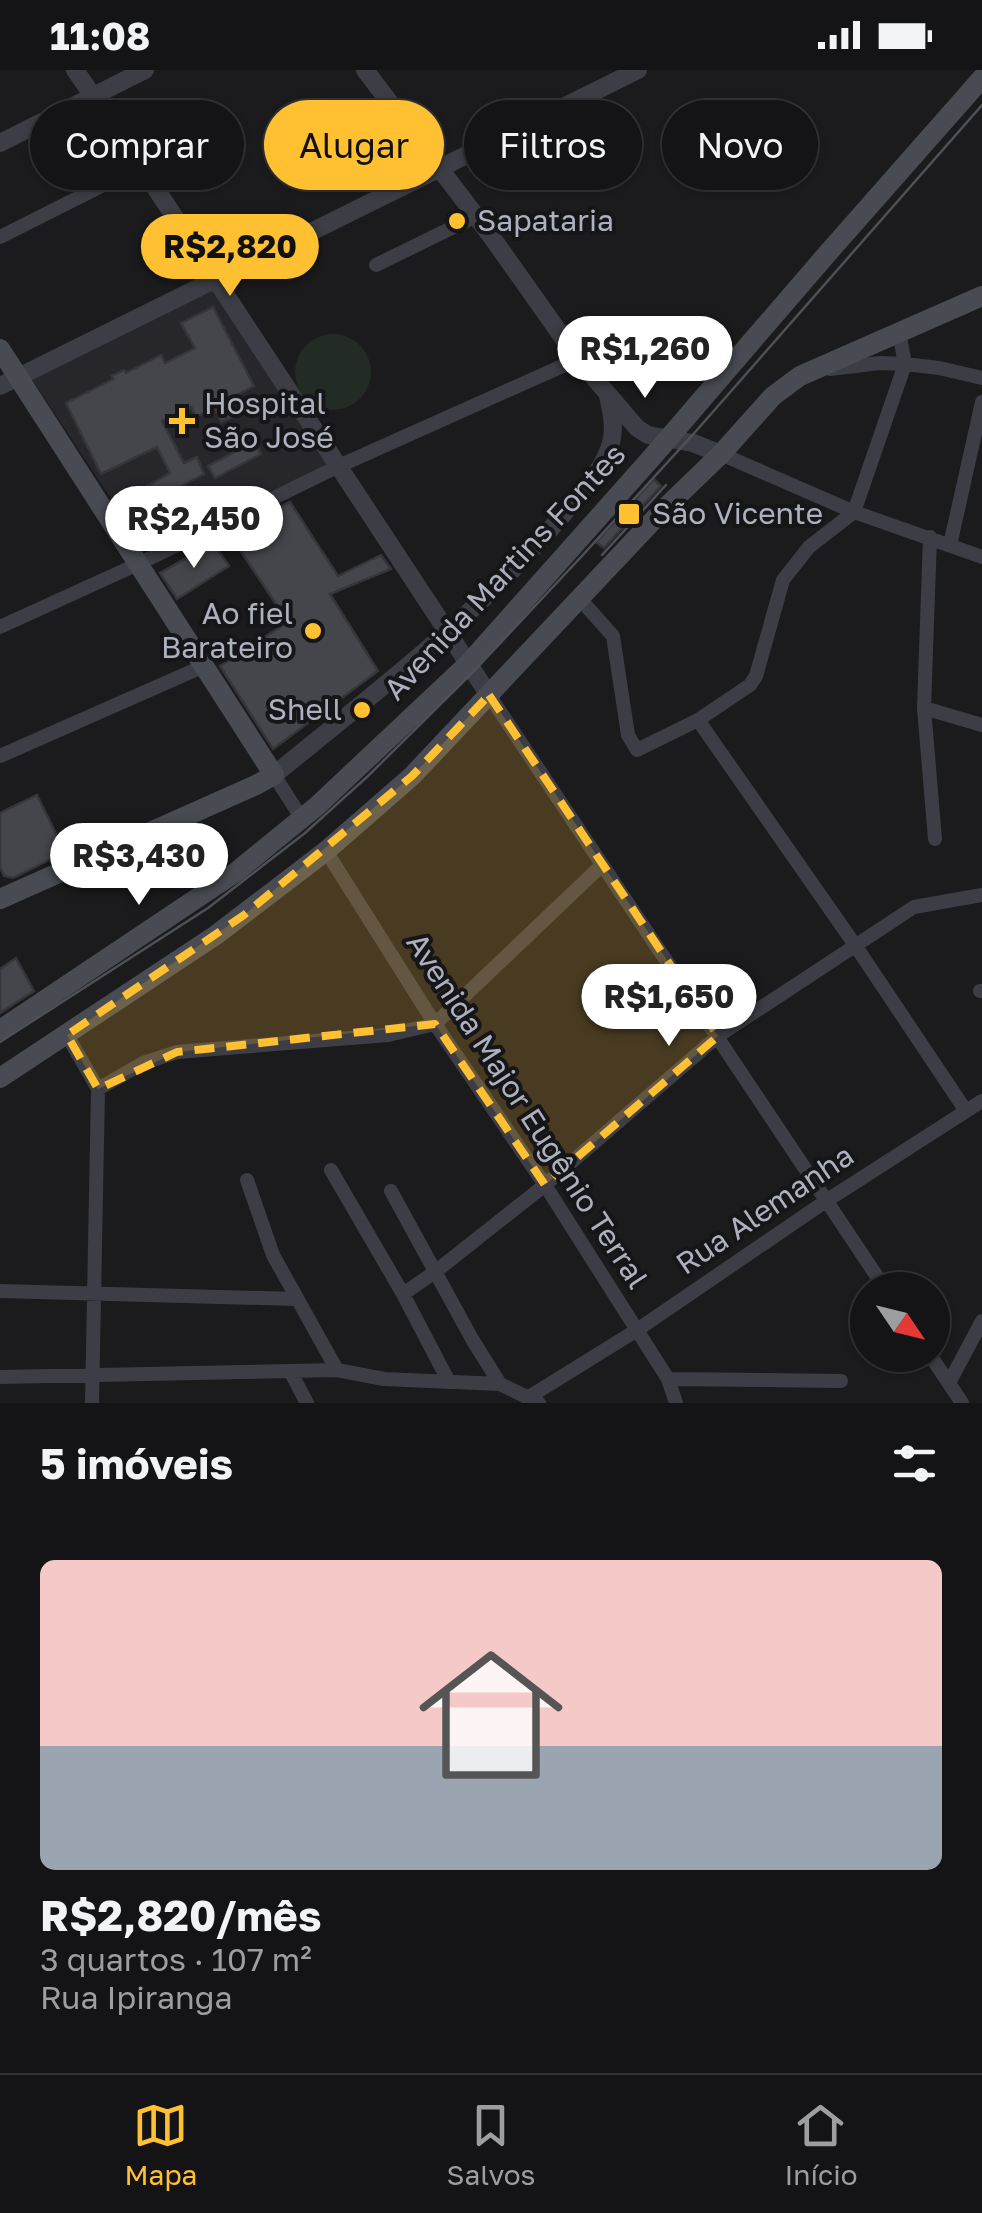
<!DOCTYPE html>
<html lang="pt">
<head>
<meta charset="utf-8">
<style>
  :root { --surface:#141416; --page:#1d1d1f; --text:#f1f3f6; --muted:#9d9ea1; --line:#333335; --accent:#ffc031 }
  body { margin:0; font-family:"Golos Text",sans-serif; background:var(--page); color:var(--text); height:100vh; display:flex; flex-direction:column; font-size:38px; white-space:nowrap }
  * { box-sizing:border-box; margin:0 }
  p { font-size:32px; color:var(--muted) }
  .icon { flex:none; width:55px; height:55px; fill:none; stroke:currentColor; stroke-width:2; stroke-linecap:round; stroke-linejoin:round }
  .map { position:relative; height:1333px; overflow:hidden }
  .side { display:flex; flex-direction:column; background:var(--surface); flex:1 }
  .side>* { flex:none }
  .guide { position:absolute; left:30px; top:30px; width:922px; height:90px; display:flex; gap:20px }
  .needle { width:65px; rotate:125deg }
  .tools { position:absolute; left:850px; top:1202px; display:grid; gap:20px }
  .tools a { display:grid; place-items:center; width:100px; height:100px; border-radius:50%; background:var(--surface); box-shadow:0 2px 8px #0004,0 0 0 2px var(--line); font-size:50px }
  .price { position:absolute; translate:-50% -85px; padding:0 22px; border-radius:35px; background:#fff; color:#222; font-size:32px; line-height:65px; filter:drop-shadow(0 2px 5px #0008) }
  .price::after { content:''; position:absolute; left:50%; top:60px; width:30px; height:22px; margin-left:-15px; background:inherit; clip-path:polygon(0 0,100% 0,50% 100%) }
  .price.current { background:var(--accent); color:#111 }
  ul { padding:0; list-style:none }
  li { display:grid; align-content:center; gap:20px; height:530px; padding:0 40px }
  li+li { border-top:2px solid var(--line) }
  li span { display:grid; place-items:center; height:310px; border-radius:15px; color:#555 }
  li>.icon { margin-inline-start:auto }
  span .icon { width:180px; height:180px; fill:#fffc; stroke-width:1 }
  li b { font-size:42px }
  h2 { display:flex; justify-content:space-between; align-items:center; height:120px; padding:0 40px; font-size:42px }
  .pill { padding:0 35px; border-radius:45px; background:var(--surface); box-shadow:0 2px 8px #0004,0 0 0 2px var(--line); font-size:35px; line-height:90px }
  .pill.current { background:var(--accent); color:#111 }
  .status { display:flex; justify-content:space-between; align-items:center; height:70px; padding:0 50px; background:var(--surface); direction:ltr }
  .status svg { height:28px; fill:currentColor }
  .tab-bar { display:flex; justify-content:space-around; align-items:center; height:140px; border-top:2px solid var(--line); background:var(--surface); font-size:28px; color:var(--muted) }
  .tab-bar a { display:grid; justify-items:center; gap:5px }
  .tab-bar .current { color:var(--accent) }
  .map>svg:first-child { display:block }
  .built { fill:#27272b }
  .green { fill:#222c24 }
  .building { fill:#45464b; stroke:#35353a; stroke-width:2.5 }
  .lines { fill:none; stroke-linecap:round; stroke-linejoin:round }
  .minor { stroke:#3d3e45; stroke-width:14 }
  .tertiary { stroke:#3d3e45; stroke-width:18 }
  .secondary { stroke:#494b53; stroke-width:20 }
  .tram { stroke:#4e5058; stroke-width:2.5 }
  .marked { fill:#ffc031; fill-opacity:0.2; stroke:#ffc031; stroke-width:8; stroke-dasharray:20 12; stroke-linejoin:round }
  .poi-dot { fill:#ffc031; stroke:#161619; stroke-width:4 }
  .labels { text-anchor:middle; stroke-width:8; stroke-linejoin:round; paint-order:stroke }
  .poi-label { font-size:30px; fill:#adb1be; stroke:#161619; text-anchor:start }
  .street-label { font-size:30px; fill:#adb1be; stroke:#161619 }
</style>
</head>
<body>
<div class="status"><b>11:08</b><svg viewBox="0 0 49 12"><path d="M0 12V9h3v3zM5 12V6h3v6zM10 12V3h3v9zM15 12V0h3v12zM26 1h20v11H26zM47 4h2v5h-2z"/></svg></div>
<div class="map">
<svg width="982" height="1333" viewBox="0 0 982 1333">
  <rect width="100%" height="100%" fill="#1b1b1d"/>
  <path class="built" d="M213,214L333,394L143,477L31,308Z"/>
  <path class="green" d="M295 302a38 38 0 1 1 76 0a38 38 0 1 1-76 0Z"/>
  <path class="building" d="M213,237L254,316L226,331L233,347L221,352L214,337L196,347L191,337L162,351L184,393L197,387L204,404L128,445L120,431L170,403L157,377L101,404L66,333L113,309L112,306L124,300L126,303L161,285L165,293L195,278L181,253Z
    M254,372L261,384L215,408L208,396Z
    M654,409L661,416L604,478L596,472Z
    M240,419L245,429L172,464L163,444L194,431L198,441Z
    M290,432L338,506L381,485L391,499L330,524L378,601L273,679L220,596L288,552L228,462Z
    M213,473L229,496L177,529L160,503Z
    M37,725L65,782L13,808L4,806L0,797V743Z
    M16,888L34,921L0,943V899Z"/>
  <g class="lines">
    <path class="minor" d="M0,167L141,96
      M376,195L476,146
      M899,262L905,294L939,298L982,308
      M721,384L854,442L982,487
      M930,467L924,638L935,769
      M950,475L982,332
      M580,529L613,566L628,665L637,680L698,650L750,615L756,606L783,510L809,477L854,442L905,294L880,293L830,299
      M0,557L138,494L339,396L578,289
      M489,625L886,1220
      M924,638L982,655
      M698,650L855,875L966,1041
      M0,686L204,596
      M274,705L302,749
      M326,781L435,954L545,1115L668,1309L676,1333
      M980,921H982
      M67,965L98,1019L92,1333
      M98,1019L143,993L177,982L388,965L435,954L602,795
      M331,1100L403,1224L449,1312
      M247,1110L273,1185L337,1300
      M391,1121L472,1269L500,1314L539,1333
      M0,1221L296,1229
      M403,1224L435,1202L545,1115L718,966L914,837L982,825
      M930,1285L962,1333
      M290,1301L307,1333
      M0,1307L337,1300L384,1309L500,1314
      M668,1309L841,1311
      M949,1313L982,1251
      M529,1327L637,1260L826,1131L982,1031"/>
    <path class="tertiary" d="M75,0L141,96L489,625
      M365,0L491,166L578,289L637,358L648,365L693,373L721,384
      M0,73L145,0
      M0,316L638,0
      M274,705C373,624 477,546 560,448C577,427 600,404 609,379C616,361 612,344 608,326"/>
    <path class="secondary" d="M0,279L274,705L256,715L0,829
      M0,960L236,802L317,736L469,593L654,385L827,184L982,8
      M0,1008L216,865L326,781L412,706L662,441L721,384L773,326L800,306L982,226"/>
    <path class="tram" d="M602,485L666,415
      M0,972L208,838L305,763L368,706L473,602L581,487L697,360L982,35"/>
  </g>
  <path class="marked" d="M489,625L718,966L545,1115L435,954L177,982L98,1019L67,965L244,845L412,706Z"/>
  <g class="poi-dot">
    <circle cx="457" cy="151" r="10"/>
    <path d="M177 336h10v10h10v10h-10v10h-10v-10h-10v-10h10z"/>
    <rect x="617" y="432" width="24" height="24" rx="5"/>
    <circle cx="313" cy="561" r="10"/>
    <circle cx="362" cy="640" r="10"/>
  </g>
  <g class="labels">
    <g class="poi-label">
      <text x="477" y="161">Sapataria</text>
      <text x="204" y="344">Hospital<tspan x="204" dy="34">São José</tspan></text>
      <text x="652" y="454">São Vicente</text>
      <text x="293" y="554" text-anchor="end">Ao fiel<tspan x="293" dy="34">Barateiro</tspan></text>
      <text x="342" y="650" text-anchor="end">Shell</text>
    </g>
    <g class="street-label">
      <text transform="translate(505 502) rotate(-47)" y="10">Avenida Martins Fontes</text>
      <text transform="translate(527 1041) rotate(57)" y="10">Avenida Major Eugênio Terral</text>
      <text transform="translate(765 1140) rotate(-34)" y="10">Rua Alemanha</text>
    </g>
  </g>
</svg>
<div class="tools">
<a><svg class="needle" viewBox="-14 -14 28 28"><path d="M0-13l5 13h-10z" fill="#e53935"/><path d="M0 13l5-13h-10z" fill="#9d9ea1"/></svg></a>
</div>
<b class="price current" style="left:230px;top:229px">R$2,820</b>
<b class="price" style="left:645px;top:331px">R$1,260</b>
<b class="price" style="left:194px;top:501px">R$2,450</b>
<b class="price" style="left:139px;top:838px">R$3,430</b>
<b class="price" style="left:669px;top:979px">R$1,650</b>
<div class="guide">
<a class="pill">Comprar</a>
<a class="pill current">Alugar</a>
<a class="pill">Filtros</a>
<a class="pill">Novo</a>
</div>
</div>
<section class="side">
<h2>5 imóveis<svg class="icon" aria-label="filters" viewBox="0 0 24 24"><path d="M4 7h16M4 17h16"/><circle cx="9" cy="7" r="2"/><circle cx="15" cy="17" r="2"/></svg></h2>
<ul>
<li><span style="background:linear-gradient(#f6c9c9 60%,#9aa5b1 0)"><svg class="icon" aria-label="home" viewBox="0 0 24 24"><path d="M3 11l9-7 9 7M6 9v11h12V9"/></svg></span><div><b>R$2,820/mês</b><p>3 quartos · 107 m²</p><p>Rua Ipiranga</p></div></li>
</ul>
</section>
<nav class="tab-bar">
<a class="current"><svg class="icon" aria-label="map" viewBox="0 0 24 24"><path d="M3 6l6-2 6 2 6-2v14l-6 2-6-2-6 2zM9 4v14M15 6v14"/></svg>Mapa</a>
<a><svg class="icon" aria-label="saved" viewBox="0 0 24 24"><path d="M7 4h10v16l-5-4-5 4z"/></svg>Salvos</a>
<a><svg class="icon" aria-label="home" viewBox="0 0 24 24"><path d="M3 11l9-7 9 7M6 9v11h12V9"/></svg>Início</a>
</nav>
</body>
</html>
